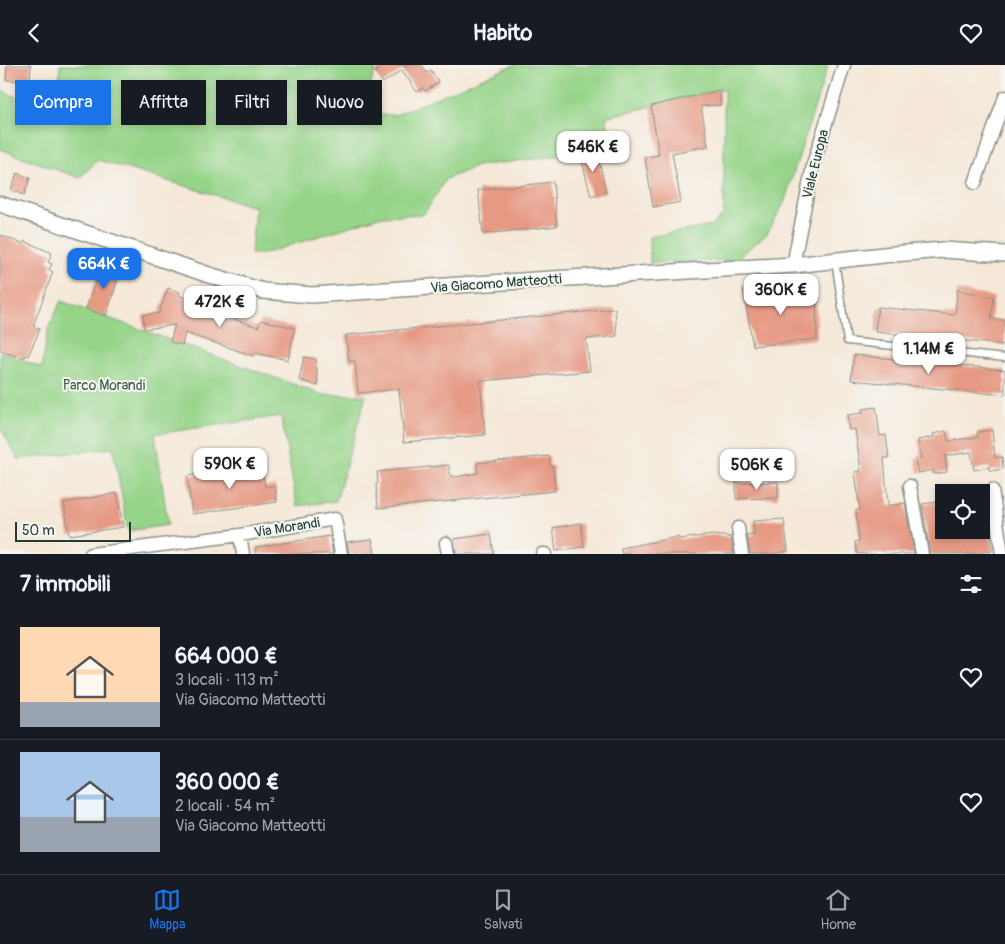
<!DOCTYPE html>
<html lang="it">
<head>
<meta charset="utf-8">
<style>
  :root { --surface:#171b24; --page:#242831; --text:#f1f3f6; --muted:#9ea1a6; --line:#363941; --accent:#1a73e8 }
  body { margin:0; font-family:Pangolin,sans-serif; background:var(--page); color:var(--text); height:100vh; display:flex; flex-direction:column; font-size:19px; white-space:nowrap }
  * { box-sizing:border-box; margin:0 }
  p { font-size:16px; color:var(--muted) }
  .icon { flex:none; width:28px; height:28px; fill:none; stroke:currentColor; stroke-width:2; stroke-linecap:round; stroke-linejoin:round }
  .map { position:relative; height:489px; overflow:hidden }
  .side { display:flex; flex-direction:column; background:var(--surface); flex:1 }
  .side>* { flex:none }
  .top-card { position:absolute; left:15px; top:15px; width:500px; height:45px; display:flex; gap:10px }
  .buttons { position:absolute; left:935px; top:419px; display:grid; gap:10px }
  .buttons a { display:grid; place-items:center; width:55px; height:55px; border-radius:0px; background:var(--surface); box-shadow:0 2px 8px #0003; font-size:25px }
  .scale { position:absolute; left:15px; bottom:12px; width:116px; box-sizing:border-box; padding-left:5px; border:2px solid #1f3d34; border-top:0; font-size:14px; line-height:18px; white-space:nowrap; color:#1f3d34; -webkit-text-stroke:4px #f6f6f2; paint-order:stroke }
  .price { position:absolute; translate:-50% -42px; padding:0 11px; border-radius:10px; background:#fff; color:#222; font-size:16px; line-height:32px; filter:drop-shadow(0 1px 2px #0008) }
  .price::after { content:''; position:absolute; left:50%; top:30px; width:15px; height:11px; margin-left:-8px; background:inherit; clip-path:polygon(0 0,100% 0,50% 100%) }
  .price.on { background:var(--accent); color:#fff }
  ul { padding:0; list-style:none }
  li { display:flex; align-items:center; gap:15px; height:125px; padding:0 20px }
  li+li { border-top:1px solid var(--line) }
  li span { display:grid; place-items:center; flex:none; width:140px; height:100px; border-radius:0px; color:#555 }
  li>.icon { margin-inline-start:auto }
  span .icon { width:60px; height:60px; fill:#fffc; stroke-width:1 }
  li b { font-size:21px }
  h2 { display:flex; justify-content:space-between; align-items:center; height:60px; padding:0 20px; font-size:21px }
  .pill { padding:0 18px; border-radius:0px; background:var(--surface); box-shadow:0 2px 8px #0003; font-size:18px; line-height:45px }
  .pill.on { background:var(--accent); color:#fff }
  header { display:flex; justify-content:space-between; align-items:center; height:65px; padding:0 20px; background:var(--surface); font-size:22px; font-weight:700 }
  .tabs { display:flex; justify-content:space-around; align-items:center; height:70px; border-top:1px solid var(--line); background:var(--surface); font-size:14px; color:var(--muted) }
  .tabs a { display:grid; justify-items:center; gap:2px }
  .tabs .on { color:var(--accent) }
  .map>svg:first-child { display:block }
  .green { fill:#96d489; stroke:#5a885e }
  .building { fill:#e69a84 }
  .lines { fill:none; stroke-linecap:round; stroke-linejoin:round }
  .service-casing { stroke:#8a9286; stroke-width:9 }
  .minor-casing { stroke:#8a9286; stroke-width:15 }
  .tertiary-casing { stroke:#8a9286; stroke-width:18 }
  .service { stroke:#fff; stroke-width:6 }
  .minor { stroke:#fff; stroke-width:12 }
  .tertiary { stroke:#fff; stroke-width:15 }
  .labels { text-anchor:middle; stroke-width:4; stroke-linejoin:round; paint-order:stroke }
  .street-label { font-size:14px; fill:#1f3d34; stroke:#f6f6f2 }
  .park-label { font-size:14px; fill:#375b45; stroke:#f6f6f2 }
</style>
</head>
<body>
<header><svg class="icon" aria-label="back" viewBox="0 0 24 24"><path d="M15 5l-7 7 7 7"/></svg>Habito<svg class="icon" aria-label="heart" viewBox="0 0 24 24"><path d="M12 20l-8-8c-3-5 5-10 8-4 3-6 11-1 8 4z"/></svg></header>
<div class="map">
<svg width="1005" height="489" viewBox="0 0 1005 489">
  <rect width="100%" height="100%" fill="#f6f6f2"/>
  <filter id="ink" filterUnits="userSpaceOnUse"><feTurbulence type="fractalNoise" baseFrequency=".02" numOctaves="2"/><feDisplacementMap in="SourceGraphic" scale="10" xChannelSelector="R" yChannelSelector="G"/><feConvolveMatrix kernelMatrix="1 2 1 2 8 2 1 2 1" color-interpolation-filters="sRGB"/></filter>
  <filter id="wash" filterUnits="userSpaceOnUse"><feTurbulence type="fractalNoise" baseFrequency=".0096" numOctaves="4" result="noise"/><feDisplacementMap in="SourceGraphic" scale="20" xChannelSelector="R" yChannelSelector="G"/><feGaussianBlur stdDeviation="1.12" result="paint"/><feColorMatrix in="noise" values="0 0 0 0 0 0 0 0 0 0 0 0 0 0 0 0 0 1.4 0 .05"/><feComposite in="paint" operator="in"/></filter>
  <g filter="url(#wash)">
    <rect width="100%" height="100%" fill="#f5e8d8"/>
    <path class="green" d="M60,0H377L367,29L378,50H395L514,0H828L784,138L767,169L734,195L650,198L649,172L712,161L724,149V24L606,52L612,84L477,101L446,114L424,149L382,151L263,189H251L255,142L98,95L80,113L0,84V24L56,53Z
      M61,236L323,330H366L336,436L297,441L281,351L155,369L168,460L128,466L113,383L18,394L0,362V286L42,303L48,264Z"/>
    <g id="blocks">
      <path class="building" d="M7,0H31L30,16L6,15Z
        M386,0H422L427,8L431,5L439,17L425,26L423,23L417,27L402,5L383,18L375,7Z
        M720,25V40L701,41L708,81L672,88L681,137L653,142L645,92L659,90L651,41Z
        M597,86L606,127L591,131L580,89Z
        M17,108L30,113L24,130L11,125Z
        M553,117L557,161L483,169L478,125Z
        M0,170L23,179L24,176L52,188L48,197L52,199L49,205L53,207L33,261L40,264L28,291L26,290L24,293L16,289L15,291L0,285Z
        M102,198L121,205L106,251L86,244Z
        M760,221V228L816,224L817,274L753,281L743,224Z
        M168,223L180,227L179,231L194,235L193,241L258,262L261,255L295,263L288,295L255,288L254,291L185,268L182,280L170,277L175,260L144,264L143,250L159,248Z
        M957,225L994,232L991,254L1005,255V280L875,267L878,242L955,250Z
        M615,244L617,271L586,274L590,306L480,316L485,370L404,377L399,324L358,328L355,296L349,297L346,270Z
        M854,290L1005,305V330L851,315Z
        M304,292L316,294L318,321L299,315Z
        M876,342L880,371L886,370L889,393H884L888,441L905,438L914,489H857L855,477L859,476L856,445H860L855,407L861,406L855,364L849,365L847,350L863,348L862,344Z
        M992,365L995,393L1002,392L1003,404L990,406L989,402L974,405L971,387L945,391L947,407L934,409L933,405L918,408L915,394L921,393L918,375L934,372L933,369L946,366L948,376L978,372L977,367Z
        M549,391L550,401H553L555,426L378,443L376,419L378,418L377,407L449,400L450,411H454L455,412L478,408L477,398Z
        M262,399L265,422L275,421L277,437L192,449L187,411Z
        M778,417V433L736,434V418Z
        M117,428L123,462L69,470L64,438Z
        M944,436V465H981V460L989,459L992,486L974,489H930L922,439Z
        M784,454L788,486L779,488V489H750L747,471L754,470L753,456Z
        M581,458L584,482L556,486L553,463Z
        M491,469L494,489H456L454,474Z
        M713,470L731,472L734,489H622L621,483L678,472L679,474Z
        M330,471L333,489H256V482Z
        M372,474L375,489H349L347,477Z"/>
    </g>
  </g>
  <g filter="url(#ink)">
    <use href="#blocks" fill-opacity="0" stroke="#8a9286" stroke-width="1"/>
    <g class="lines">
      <defs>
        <path id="service" d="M835,195L847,276L1005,293"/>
        <path id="minor" d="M975,118L1005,32
          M793,200L813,100L844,0
          M910,421L922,489
          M992,425L1002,489
          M738,463L742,489
          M240,470L243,489
          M446,478L448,489
          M91,489L240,470L335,454L341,489
          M542,489H545"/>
        <path id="tertiary" d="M0,139L209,210L263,226L312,230L535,215L793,200L893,189L943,185L1005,189"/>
      </defs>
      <use href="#service" class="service-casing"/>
      <use href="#minor" class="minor-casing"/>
      <use href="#tertiary" class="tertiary-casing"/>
      <use href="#service" class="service"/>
      <use href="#minor" class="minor"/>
      <use href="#tertiary" class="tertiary"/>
    </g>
  </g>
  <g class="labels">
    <g class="street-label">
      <text transform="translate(815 99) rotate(-76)" y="5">Viale Europa</text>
      <text transform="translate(496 218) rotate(-4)" y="5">Via Giacomo Matteotti</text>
      <text transform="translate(287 462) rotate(-9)" y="5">Via Morandi</text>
    </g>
    <g class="park-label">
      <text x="104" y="325">Parco Morandi</text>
    </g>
  </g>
</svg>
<div class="buttons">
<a><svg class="icon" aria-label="locate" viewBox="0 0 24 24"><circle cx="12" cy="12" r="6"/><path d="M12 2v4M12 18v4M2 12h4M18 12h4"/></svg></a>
</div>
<div class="scale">50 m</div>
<b class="price" style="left:593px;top:108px">546K €</b>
<b class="price on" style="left:104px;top:225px">664K €</b>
<b class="price" style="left:781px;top:251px">360K €</b>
<b class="price" style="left:220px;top:263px">472K €</b>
<b class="price" style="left:929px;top:310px">1.14M €</b>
<b class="price" style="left:230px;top:425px">590K €</b>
<b class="price" style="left:757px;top:426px">506K €</b>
<div class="top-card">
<a class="pill on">Compra</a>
<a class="pill">Affitta</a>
<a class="pill">Filtri</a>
<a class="pill">Nuovo</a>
</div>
</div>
<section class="side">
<h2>7 immobili<svg class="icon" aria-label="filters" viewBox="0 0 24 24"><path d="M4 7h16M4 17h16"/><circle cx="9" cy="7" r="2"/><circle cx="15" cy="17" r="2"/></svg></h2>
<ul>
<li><span style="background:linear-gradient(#ffd9b3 75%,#9aa5b1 0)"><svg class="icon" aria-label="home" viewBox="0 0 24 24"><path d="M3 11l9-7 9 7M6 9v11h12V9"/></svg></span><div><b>664 000 €</b><p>3 locali · 113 m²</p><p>Via Giacomo Matteotti</p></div><svg class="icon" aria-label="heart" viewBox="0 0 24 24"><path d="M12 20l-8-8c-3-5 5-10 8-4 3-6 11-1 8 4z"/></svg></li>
<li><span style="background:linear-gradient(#a9c7e8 65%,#9aa5b1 0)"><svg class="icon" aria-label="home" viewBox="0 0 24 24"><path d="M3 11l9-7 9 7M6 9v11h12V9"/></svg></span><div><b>360 000 €</b><p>2 locali · 54 m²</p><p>Via Giacomo Matteotti</p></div><svg class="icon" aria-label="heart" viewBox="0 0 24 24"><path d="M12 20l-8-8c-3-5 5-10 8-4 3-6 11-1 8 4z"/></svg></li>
</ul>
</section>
<nav class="tabs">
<a class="on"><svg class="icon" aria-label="map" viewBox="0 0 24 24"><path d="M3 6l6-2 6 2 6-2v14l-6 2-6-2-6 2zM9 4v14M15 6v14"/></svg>Mappa</a>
<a><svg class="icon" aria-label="saved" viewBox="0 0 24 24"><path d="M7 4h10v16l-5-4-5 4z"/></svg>Salvati</a>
<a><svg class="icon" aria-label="home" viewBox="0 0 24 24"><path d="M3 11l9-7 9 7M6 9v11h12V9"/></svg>Home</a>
</nav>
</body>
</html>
